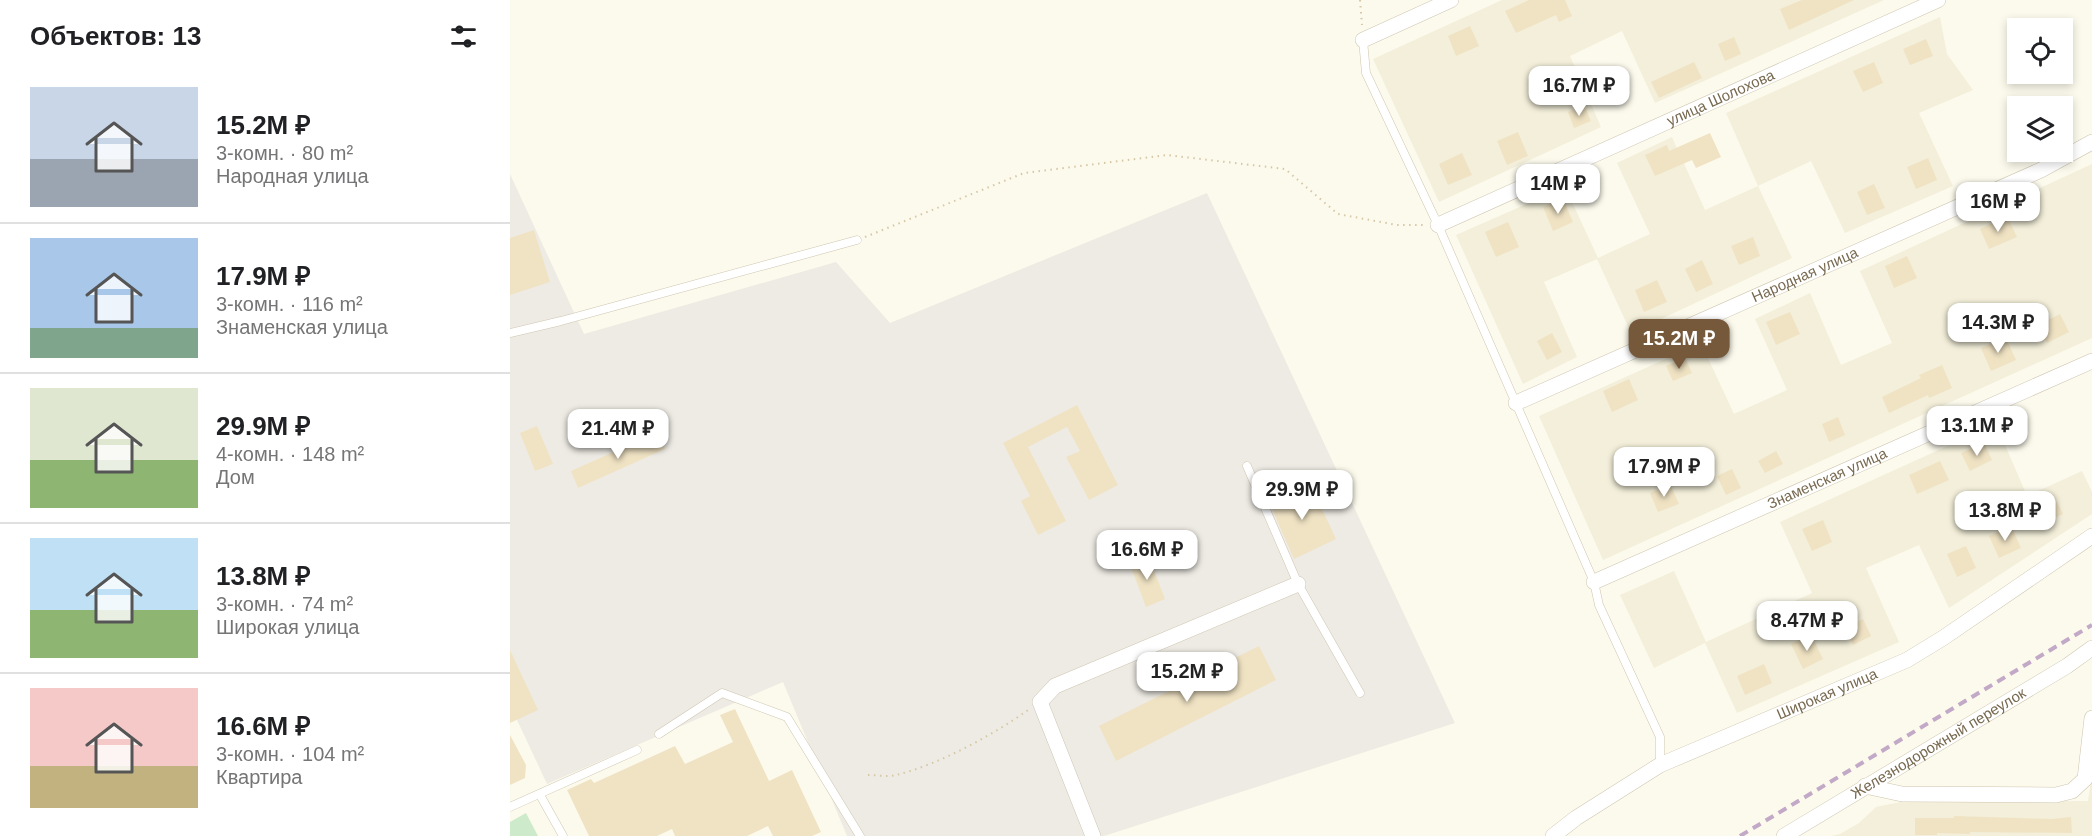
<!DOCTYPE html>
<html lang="ru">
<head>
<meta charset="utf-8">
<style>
  :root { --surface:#fff; --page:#f2f2f2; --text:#202124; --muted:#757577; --line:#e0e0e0; --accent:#76593b }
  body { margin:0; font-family:Arial,sans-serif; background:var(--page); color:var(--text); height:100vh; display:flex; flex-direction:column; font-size:22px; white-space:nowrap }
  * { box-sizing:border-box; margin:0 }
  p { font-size:20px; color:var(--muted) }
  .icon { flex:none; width:33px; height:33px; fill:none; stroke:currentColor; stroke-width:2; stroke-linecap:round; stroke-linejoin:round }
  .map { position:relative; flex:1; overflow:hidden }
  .details { display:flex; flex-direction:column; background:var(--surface); width:510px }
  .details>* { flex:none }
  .controls { position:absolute; left:1497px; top:18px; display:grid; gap:12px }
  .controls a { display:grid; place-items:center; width:66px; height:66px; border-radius:0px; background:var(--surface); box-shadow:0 3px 9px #0003; font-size:30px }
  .price { position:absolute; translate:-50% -51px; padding:0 14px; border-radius:12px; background:#fff; color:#222; font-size:20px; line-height:39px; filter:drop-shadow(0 2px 3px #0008) }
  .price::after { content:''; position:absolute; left:50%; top:36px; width:18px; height:14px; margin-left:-9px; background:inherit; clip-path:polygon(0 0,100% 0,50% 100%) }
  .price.selected { background:var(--accent); color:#fff }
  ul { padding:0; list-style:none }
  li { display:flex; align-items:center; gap:18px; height:150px; padding:0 30px }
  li+li { border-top:2px solid var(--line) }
  li span { display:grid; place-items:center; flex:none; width:168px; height:120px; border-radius:0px; color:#555 }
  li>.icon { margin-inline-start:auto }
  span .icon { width:72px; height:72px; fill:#fffc; stroke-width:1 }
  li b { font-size:26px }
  h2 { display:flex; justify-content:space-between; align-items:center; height:72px; padding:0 30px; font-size:26px }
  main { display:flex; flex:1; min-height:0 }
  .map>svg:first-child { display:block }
  .residential { fill:#f3efda }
  .industrial { fill:#eeebe4 }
  .green { fill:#cdeaca }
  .building { fill:#f0e3c4 }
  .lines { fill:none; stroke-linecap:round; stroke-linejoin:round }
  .service-casing { stroke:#cec6b1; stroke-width:9 }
  .minor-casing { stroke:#cec6b1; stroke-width:16 }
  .path { stroke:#d6c7a7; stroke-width:2; stroke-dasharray:1.5 4.5; stroke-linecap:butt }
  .service { stroke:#fff; stroke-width:8 }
  .minor { stroke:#fff; stroke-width:15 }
  .rail { stroke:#c2a9c7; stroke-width:4; stroke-dasharray:9 6; stroke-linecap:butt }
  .labels { text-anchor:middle; stroke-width:4.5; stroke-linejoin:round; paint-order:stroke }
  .street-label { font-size:15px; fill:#77694f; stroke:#fefdf2 }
</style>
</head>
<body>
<main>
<section class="details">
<h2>Объектов: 13<svg class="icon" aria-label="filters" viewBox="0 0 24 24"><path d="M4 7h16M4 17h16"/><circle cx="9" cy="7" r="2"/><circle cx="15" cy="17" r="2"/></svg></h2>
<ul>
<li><span style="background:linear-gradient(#c9d6e8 60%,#9aa5b1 0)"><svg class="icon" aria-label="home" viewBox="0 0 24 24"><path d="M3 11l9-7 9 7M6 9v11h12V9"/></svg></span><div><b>15.2M ₽</b><p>3-комн. · 80 m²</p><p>Народная улица</p></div></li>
<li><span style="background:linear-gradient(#a9c7e8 75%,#7fa58c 0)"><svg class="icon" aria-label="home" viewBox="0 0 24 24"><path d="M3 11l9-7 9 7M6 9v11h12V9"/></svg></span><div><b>17.9M ₽</b><p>3-комн. · 116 m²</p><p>Знаменская улица</p></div></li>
<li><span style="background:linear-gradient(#dfe7d0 60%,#8fb573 0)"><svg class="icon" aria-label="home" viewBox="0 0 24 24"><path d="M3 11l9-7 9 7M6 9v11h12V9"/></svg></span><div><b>29.9M ₽</b><p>4-комн. · 148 m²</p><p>Дом</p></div></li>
<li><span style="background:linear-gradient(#bfe0f5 60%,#8fb573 0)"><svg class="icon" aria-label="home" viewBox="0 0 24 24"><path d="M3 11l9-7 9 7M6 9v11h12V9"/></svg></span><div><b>13.8M ₽</b><p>3-комн. · 74 m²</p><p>Широкая улица</p></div></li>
<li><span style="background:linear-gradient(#f6c9c9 65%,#c2b280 0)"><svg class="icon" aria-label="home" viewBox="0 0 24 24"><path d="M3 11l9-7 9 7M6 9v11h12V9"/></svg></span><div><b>16.6M ₽</b><p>3-комн. · 104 m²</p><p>Квартира</p></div></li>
</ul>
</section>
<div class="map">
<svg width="1582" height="836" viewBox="0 0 1582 836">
  <rect width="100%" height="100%" fill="#fcfaec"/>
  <path class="residential" d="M992,0H1374L1145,103L1112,31L1060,56L1091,127L929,202L863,59Z
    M1430,17L1437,54L1463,90L1409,113L1443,186L1335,233L1301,161L1248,186L1282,258L1121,333L1087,259L1034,282L1067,357L1013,384L946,235L1055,187L1088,258L1140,234L1107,163L1162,137L1195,210L1248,186L1216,113Z
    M1582,164V338L1093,560L1029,416L1191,343L1224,414L1277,390L1245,319L1300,293L1331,365L1382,343L1350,271Z
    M1486,424L1517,496L1572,471L1582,492V514L1439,608L1409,545L1356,568L1389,642L1227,713L1195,643L1144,668L1110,595L1164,571L1196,642L1302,593L1270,522Z
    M1582,775V836H1321L1330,834L1349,823L1366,807L1391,802L1578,801Z"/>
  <path class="industrial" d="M0,174L74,334L326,262L380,323L697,193L945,723L594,836H337L273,682L37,784L0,705Z"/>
  <path class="green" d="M16,813L28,836H0V822Z"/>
  <path class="building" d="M1019,0H1055L1062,16L1049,22L1046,15L1006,33L995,11Z
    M1292,0H1344L1279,30L1270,9Z
    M960,26L969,46L946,56L938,36Z
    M1224,37L1231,54L1215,61L1208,44Z
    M1416,39L1423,56L1400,65L1393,49Z
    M1184,62L1192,78L1149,98L1141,82Z
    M1364,62L1373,83L1353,92L1343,71Z
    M1074,105L1081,121L1064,128L1058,112Z
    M1008,132L1018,156L997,165L987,141Z
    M1200,133L1211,157L1186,168L1182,160L1145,176L1135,155L1157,145L1159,151Z
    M952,153L962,175L938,185L929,164Z
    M1418,158L1427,180L1406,189L1397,167Z
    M1364,184L1375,208L1357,215L1347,192Z
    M1053,199L1063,222L1043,231L1033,207Z
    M1497,216L1507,237L1479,249L1470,229Z
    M998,222L1009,247L986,257L975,232Z
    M24,230L40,282L0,295V238Z
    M1243,237L1250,256L1229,265L1221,246Z
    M1397,256L1407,278L1384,288L1375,266Z
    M1192,260L1203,284L1186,292L1175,269Z
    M1147,280L1157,302L1134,312L1125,290Z
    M1280,312L1290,334L1266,345L1256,322Z
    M1550,314L1559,332L1537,343L1528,325Z
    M1042,333L1052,352L1037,360L1027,341Z
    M1496,338L1506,360L1481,371L1471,348Z
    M1175,358L1182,373L1163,381L1156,366Z
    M1432,365L1442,388L1419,398L1418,395L1379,413L1372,397L1411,378L1409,375Z
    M1119,379L1128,400L1102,412L1093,391Z
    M567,405L608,485L579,500L556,457L570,451L557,427L518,447L556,521L528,535L511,501L520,496L493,443Z
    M1328,417L1335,435L1319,442L1312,424Z
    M27,426L43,464L25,471L10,433Z
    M148,432L155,449L68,488L61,471Z
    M1474,443L1482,460L1460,471L1451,453Z
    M1266,451L1273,464L1255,473L1248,461Z
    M1430,461L1439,480L1407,494L1399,475Z
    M1222,469L1231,488L1216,495L1207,476Z
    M800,483L826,539L784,559L759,502Z
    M1160,484L1169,504L1148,512L1140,493Z
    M1543,494L1553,514L1532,524L1523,504Z
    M1313,520L1322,542L1302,551L1292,529Z
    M1501,526L1511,548L1489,558L1479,536Z
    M1456,546L1466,568L1447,577L1437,554Z
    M638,555L655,599L636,607L619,562Z
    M1353,619L1361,636L1343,645L1335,627Z
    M1301,634L1313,659L1293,669L1281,644Z
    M749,646L766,680L606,761L589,726Z
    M0,650L28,710L0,723Z
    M1254,664L1262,683L1235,695L1227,676Z
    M225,709L259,781L282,770L311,832L302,836H263L258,826L237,836H165L162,829L147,836H79L57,790L81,779L84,783L165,746L175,764L223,742L210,715Z
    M0,735L16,765L15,778L0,785Z
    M1444,816L1542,819L1561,817L1562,833L1460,832V834L1427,833V835H1405V818H1444Z"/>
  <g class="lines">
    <defs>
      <path id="service" d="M853,40L856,73L928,225L1084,582L1089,605L1150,737V765
        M0,333L51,321L347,240
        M737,466L788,584L850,693
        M149,734L212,693L277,717L350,836
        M30,795L53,836
        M0,807L127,750"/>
      <g id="minor">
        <path d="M853,40L941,0"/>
        <path id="s1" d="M928,225L1428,0"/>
        <path id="s2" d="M1006,403L1531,170L1582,142"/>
        <path id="s3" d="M1084,582L1582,361"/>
        <path d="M1355,786L1392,794L1546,795L1562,791L1575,779L1582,718"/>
        <path d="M583,836L530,702L545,686L788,584"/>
        <path id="s4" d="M1043,836L1066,818L1150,765L1397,660L1433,638L1582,536"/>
        <path id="s5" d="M1274,836L1557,666L1582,648"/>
      </g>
    </defs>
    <use href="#service" class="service-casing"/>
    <use href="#minor" class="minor-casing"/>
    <path class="path" d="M850,0L852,25
      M355,237L514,173L657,155L775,169L828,214L887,225H915
      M358,775C367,775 377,777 386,775C428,765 483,735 518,710"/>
    <use href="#service" class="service"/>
    <use href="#minor" class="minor"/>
    <path class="rail" d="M1230,836L1582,625"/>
  </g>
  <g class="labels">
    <g class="street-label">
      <text dy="5" stroke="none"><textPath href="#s1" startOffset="310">улица Шолохова</textPath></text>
      <text dy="5" stroke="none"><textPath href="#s2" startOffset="316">Народная улица</textPath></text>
      <text dy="5" stroke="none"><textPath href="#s3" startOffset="255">Знаменская улица</textPath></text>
      <text dy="5" stroke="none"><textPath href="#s4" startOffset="310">Широкая улица</textPath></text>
      <text dy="5" stroke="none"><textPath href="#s5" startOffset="180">Железнодорожный переулок</textPath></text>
    </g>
  </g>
</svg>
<div class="controls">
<a><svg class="icon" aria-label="locate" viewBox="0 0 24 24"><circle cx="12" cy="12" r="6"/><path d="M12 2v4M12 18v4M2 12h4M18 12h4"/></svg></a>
<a><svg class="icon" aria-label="layers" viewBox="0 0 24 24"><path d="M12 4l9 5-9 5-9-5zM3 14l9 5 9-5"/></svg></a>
</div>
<b class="price" style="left:1069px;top:117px">16.7M ₽</b>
<b class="price" style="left:1048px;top:215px">14M ₽</b>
<b class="price" style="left:1488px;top:233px">16M ₽</b>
<b class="price" style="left:1488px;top:354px">14.3M ₽</b>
<b class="price selected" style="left:1169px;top:370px">15.2M ₽</b>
<b class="price" style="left:1467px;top:457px">13.1M ₽</b>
<b class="price" style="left:108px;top:460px">21.4M ₽</b>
<b class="price" style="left:1154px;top:498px">17.9M ₽</b>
<b class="price" style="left:792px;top:521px">29.9M ₽</b>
<b class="price" style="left:1495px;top:542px">13.8M ₽</b>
<b class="price" style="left:637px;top:581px">16.6M ₽</b>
<b class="price" style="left:1297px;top:652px">8.47M ₽</b>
<b class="price" style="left:677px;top:703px">15.2M ₽</b>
</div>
</main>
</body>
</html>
